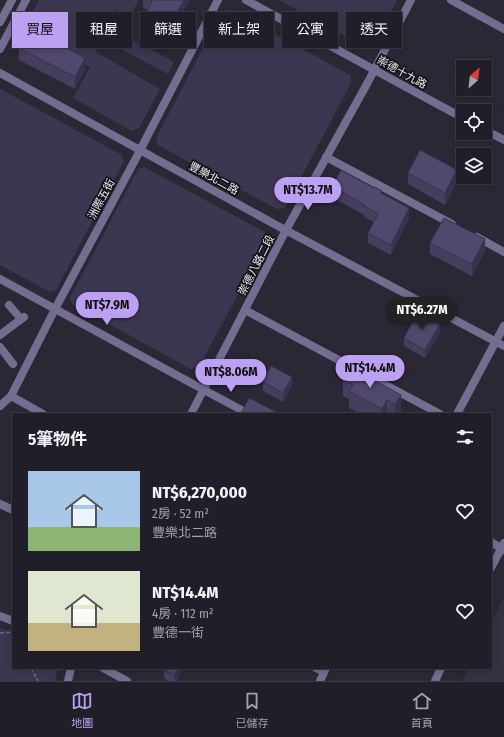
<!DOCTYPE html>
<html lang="zh-TW">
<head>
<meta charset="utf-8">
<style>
  :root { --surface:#201e28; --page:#2d2b34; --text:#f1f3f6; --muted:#a2a2a8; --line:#3d3c45; --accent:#bca0f2 }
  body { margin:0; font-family:"Fira Sans Condensed","Noto Sans TC",sans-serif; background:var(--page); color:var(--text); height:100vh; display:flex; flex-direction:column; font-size:15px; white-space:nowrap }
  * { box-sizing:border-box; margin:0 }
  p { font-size:13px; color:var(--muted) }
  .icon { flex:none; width:22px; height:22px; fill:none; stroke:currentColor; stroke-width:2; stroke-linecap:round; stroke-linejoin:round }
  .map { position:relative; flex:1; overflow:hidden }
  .sheet { position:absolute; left:12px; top:413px; width:480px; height:256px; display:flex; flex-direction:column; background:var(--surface); border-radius:0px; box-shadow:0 2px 6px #0003,0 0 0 1px var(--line) }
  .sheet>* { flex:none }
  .top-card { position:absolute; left:12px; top:12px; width:480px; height:36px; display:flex; gap:8px }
  .needle { width:26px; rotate:28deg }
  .tools { position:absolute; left:456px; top:60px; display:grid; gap:8px }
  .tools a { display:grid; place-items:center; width:36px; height:36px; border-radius:0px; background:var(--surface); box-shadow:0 2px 6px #0003,0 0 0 1px var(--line); font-size:20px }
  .price { position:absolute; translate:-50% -34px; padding:0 9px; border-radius:14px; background:var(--accent); color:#111; font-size:13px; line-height:26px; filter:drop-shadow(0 1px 2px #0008) }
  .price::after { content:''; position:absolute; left:50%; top:24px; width:12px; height:9px; margin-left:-6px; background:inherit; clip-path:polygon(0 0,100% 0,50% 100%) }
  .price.on { background:#222; color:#fff }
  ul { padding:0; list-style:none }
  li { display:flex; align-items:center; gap:12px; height:100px; padding:0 16px }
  li span { display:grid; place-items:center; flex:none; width:112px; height:80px; border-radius:0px; color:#555 }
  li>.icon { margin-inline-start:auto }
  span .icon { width:48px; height:48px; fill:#fffc; stroke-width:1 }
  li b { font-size:17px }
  h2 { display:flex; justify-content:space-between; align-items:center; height:48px; padding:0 16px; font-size:17px }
  .pill { padding:0 14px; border-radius:0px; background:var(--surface); box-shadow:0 2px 6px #0003,0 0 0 1px var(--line); font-size:14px; line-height:36px }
  .pill.on { background:var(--accent); color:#111 }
  .dock { display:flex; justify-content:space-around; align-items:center; height:56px; border-top:1px solid var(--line); background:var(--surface); font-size:11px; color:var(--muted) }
  .dock a { display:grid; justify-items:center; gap:2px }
  .dock .on { color:var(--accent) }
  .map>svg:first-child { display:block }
  .built { fill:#343143 }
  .green { fill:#3c3751 }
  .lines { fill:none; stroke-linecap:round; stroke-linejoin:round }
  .path { stroke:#6f6d78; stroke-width:1.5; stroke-dasharray:4 2; stroke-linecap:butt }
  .minor { stroke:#736d90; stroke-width:8 }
  .tertiary { stroke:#736d90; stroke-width:8 }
  .wall { fill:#453e5e }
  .shaded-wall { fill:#38324c }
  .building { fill:#50486d; stroke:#38324c }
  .labels { text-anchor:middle; stroke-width:3.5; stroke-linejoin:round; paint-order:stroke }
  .street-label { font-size:11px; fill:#efeef6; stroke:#131218 }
</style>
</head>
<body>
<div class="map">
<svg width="504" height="681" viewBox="0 0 504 681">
  <rect width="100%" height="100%" fill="#2b2835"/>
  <path class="built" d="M504,598V681H462L468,668H491V623Z"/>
  <path class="green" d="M39,0H139L130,16L116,9L107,27L174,62L168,74L102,39L96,52L160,89L139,128L132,131L73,98L90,67L22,32Z
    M279,0H397L374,44L365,47Z
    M230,10L350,75L351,83L285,208L277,209L158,145L156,138L222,12Z
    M0,89L122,155L124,161L56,290L50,292L0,265Z
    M144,167L265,232L267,240L199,367L191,369L72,304L70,298L138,169Z
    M0,628L13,633V668H58L55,681H0Z"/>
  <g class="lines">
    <path class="path" d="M0,633L13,632
      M31,668L38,681"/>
    <path class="minor" d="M451,0L504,29
      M0,73L276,225L504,346
      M326,157L452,224
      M477,237L504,252
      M0,279L204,390
      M9,305L21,319
      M245,310L440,414
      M0,335L24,317
      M0,347L13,364
      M11,396L43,414
      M0,406L11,396L55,309L135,160L218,0
      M457,414L504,326
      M0,504L13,510
      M491,568L504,543
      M0,616L13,621
      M103,668L127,681
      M316,668L324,672
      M68,681L71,668
      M320,681L326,668
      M435,681L441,668"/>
    <path class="tertiary" d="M246,0L463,118
      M0,22L12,0
      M0,49L26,0
      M485,130L504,140
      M204,390L249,414
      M191,414L286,230L368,82L411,0
      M491,542L504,550"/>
  </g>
  <path class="wall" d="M143,0H189V1L169,38L146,26V14L147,10L143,8Z
    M19,48L85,69L75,89L19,60Z
    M408,173L457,182L445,205L408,184Z
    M332,186L382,194L409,218L391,255L368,243V233L374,222L364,217V215L332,197Z
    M430,243L485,251L472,276L430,254Z
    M440,333L425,358L404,346V338Z
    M343,379L401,395V412L399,414H361L349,408V399L343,396Z
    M263,382L292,386L283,402L263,391Z
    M164,668H183L176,681H169L164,678Z"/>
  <path class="shaded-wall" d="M184,0H189V1L169,38V27Z
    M85,58V69L75,89V77Z
    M457,170V182L445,205V193Z
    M409,208V218L391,255V245Z
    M485,239V251L472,276V264Z
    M440,324V333L425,358V350Z
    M292,377V386L283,402V393Z
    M401,395V412L399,414H395V404Z
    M387,400V414H382V409Z
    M178,668H183L176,681H174V675Z"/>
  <path class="building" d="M150,0H184L169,27L146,14L152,1Z
    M29,28L85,58L75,77L19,48Z
    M420,150L457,170L445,193L408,173Z
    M341,170L374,188L375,187L382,191L381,193L409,208L391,245L368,233L378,214L364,206L365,205L332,186Z
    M444,218L485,239L472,264L430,243Z
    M418,312L440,324L425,350L404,338Z
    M271,366L292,377L283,393L263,382Z
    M350,367L401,395L395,404L387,400L382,409L349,391L353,385L343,379Z
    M249,398L280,414H241Z
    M164,668H178L174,675L164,669Z"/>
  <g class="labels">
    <g class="street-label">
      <text transform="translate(402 72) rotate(29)" y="4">崇德十九路</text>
      <text transform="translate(214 178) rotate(29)" y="4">豐樂北二路</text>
      <text transform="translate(101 199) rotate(-62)" y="4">洲際五街</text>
      <text transform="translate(256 265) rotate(-63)" y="4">崇德八路二段</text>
    </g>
  </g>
</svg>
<div class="tools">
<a><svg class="needle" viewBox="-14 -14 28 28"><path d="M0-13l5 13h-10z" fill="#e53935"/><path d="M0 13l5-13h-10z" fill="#a2a2a8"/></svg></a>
<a><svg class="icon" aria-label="locate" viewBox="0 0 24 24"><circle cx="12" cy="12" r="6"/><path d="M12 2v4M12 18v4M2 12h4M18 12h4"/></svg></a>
<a><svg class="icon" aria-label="layers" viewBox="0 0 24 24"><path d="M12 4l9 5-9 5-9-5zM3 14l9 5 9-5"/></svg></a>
</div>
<b class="price" style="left:308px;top:211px">NT$13.7M</b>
<b class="price" style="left:107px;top:326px">NT$7.9M</b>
<b class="price on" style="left:422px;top:331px">NT$6.27M</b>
<b class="price" style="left:370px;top:389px">NT$14.4M</b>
<b class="price" style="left:231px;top:393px">NT$8.06M</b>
<div class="top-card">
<a class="pill on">買屋</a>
<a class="pill">租屋</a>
<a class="pill">篩選</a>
<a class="pill">新上架</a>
<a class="pill">公寓</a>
<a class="pill">透天</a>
</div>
<section class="sheet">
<h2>5筆物件<svg class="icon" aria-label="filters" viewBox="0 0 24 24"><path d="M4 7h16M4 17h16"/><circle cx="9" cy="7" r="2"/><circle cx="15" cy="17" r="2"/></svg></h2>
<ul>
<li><span style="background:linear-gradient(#a9c7e8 70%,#8fb573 0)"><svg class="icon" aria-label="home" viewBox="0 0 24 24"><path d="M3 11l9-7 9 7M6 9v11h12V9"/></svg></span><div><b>NT$6,270,000</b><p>2房 · 52 m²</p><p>豐樂北二路</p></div><svg class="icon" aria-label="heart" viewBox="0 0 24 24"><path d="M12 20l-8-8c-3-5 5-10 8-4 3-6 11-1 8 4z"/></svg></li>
<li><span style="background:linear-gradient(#dfe7d0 65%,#c2b280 0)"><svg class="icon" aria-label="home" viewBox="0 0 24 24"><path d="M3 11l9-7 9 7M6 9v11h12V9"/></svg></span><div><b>NT$14.4M</b><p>4房 · 112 m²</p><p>豐德一街</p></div><svg class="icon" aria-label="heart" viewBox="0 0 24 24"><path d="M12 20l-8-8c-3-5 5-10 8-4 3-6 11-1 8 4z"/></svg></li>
</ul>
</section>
</div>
<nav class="dock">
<a class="on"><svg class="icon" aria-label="map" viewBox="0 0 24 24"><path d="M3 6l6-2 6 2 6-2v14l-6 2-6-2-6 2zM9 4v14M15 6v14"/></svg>地圖</a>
<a><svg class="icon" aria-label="saved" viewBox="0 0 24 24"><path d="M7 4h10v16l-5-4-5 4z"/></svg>已儲存</a>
<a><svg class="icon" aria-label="home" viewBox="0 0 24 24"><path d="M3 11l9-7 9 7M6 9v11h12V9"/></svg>首頁</a>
</nav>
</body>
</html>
